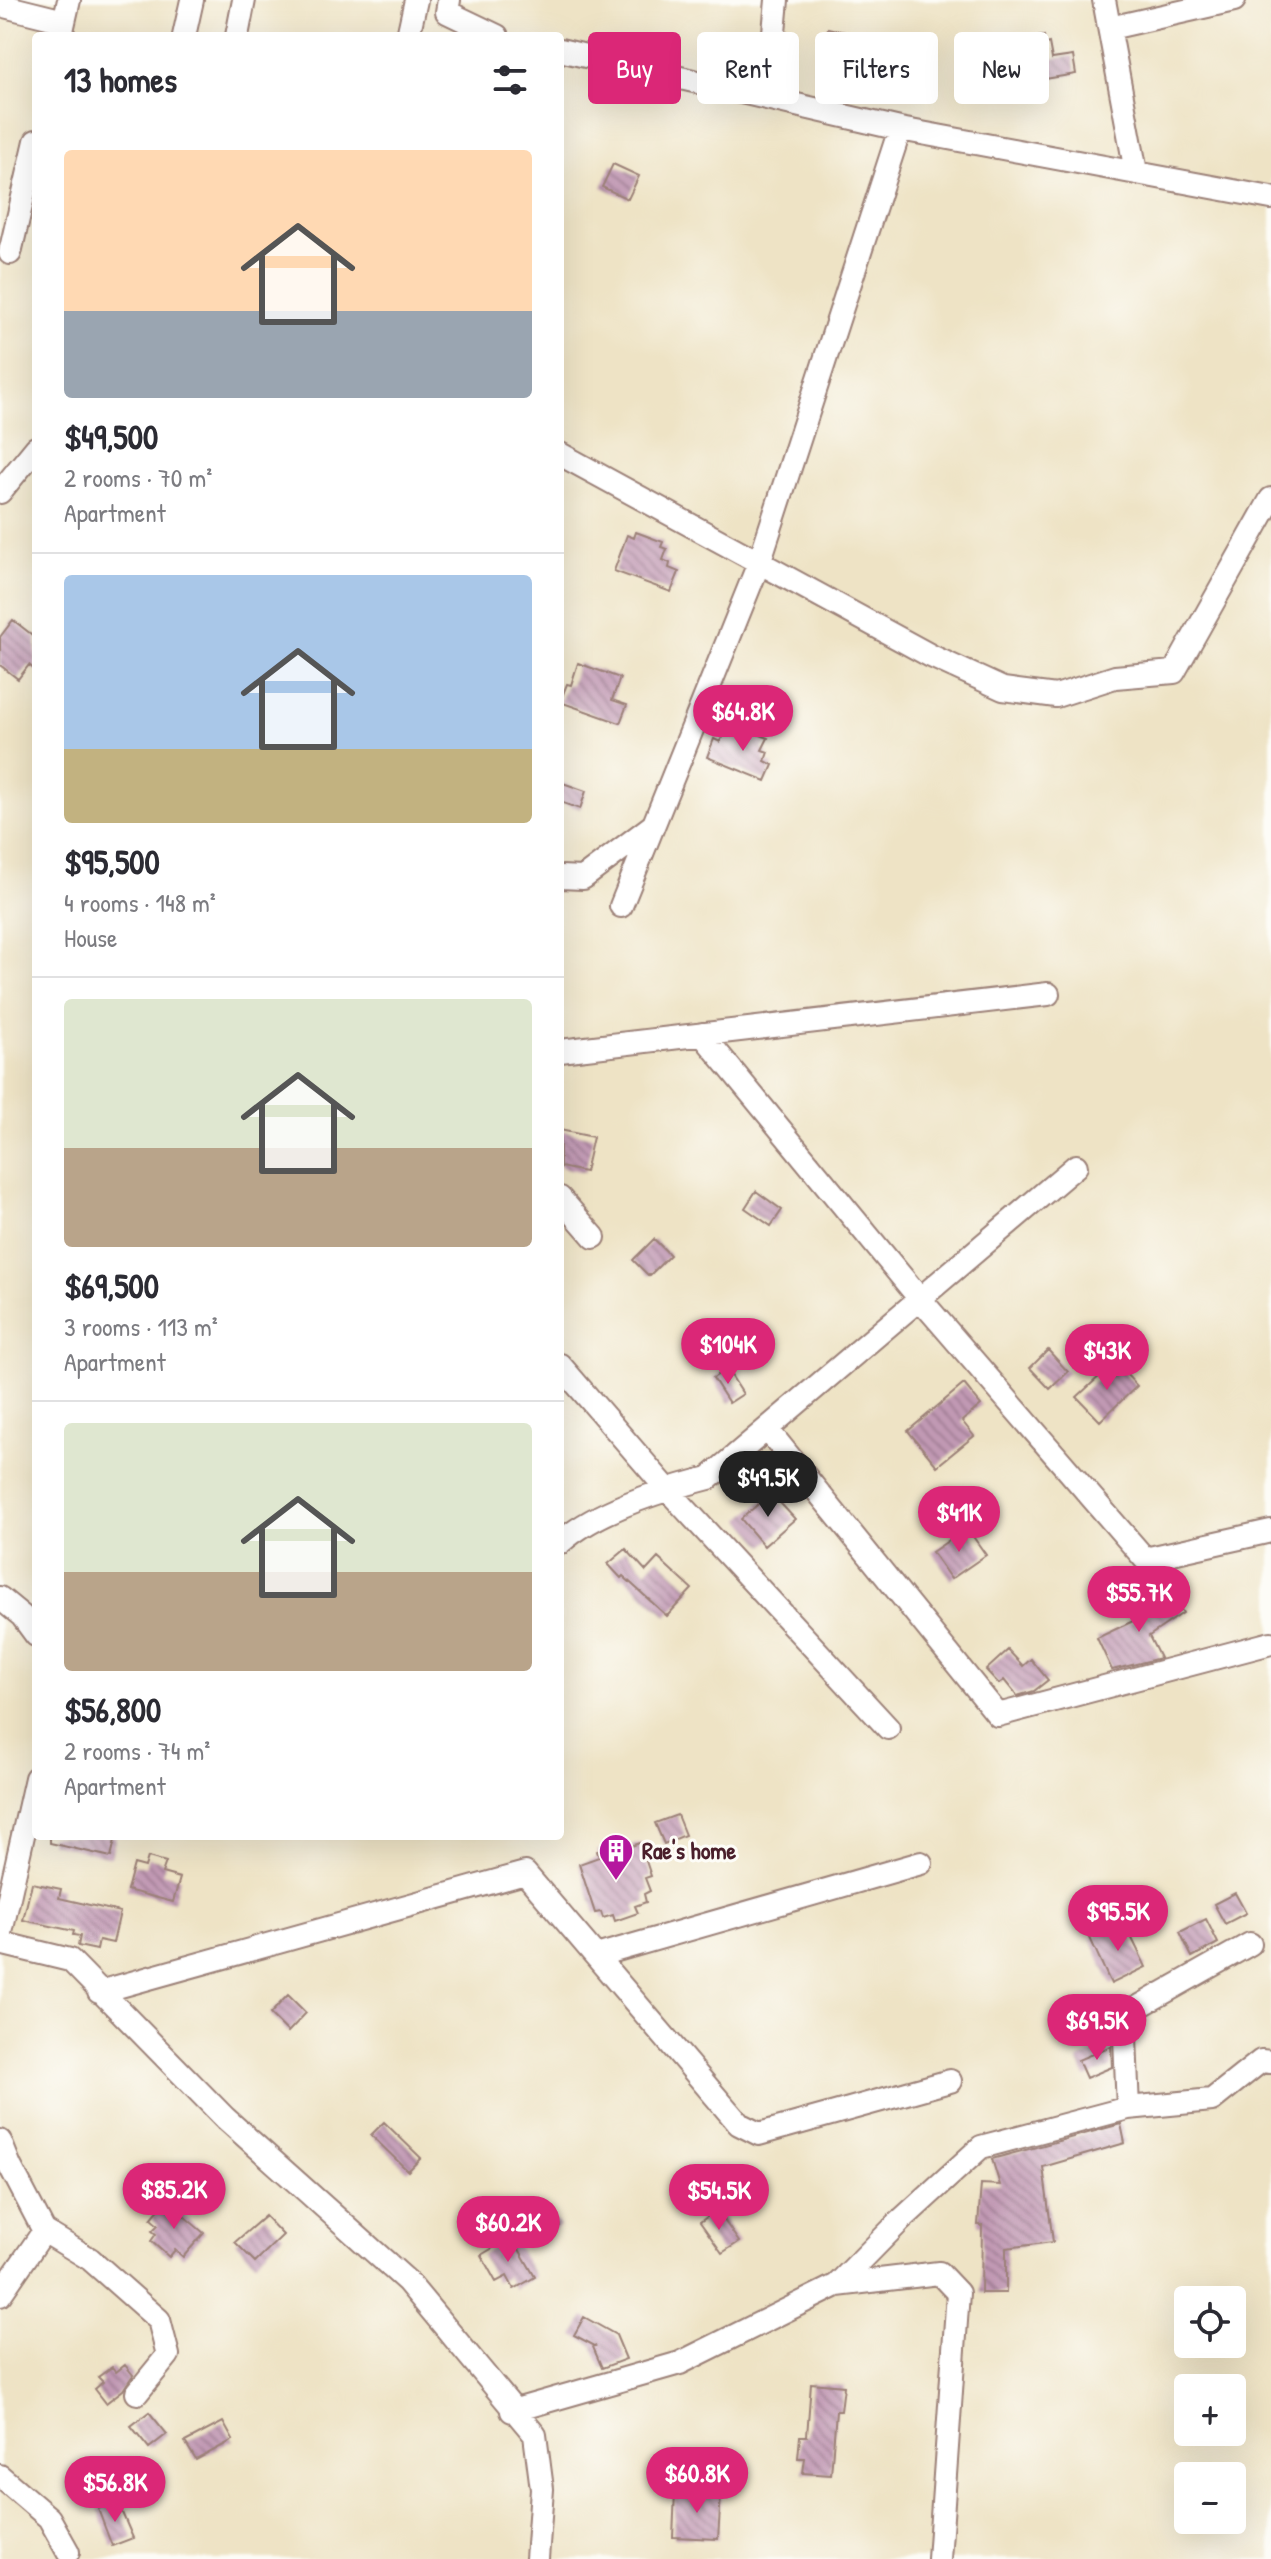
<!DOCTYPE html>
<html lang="en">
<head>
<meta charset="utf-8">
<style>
  :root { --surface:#fff; --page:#f2f2f3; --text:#2b2b33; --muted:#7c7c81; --line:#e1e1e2; --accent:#db2777 }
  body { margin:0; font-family:"Patrick Hand",sans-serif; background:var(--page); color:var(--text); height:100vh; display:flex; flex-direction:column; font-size:30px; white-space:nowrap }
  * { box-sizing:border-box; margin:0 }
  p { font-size:26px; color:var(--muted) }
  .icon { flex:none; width:44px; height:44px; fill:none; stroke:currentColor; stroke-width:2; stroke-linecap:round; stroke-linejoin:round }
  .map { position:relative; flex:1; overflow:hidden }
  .sheet { position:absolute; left:32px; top:32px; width:532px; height:1808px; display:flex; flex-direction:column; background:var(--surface); border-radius:8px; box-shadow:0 8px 32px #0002 }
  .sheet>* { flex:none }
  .banner { position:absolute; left:588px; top:32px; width:562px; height:72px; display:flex; gap:16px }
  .fabs { position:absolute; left:1174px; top:2286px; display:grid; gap:16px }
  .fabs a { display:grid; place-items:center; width:72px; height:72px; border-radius:8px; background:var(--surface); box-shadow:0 8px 32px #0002; font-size:40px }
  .price { position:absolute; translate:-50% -68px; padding:0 18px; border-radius:28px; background:var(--accent); color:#fff; font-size:26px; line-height:52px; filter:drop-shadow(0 2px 4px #0008) }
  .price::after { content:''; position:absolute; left:50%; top:48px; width:24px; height:18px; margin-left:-12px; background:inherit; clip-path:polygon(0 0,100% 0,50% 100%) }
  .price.selected { background:#222; color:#fff }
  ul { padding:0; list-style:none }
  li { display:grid; align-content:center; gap:16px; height:424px; padding:0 32px }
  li+li { border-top:2px solid var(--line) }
  li span { display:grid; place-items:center; height:248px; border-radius:8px; color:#555 }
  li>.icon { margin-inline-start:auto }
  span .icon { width:144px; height:144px; fill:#fffc; stroke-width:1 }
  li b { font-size:34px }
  h2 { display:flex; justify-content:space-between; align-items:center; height:96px; padding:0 32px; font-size:34px }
  .chip { padding:0 28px; border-radius:8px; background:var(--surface); box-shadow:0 8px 32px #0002; font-size:28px; line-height:72px }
  .chip.selected { background:var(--accent); color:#fff }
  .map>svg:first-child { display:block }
  .building { fill:url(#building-back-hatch) }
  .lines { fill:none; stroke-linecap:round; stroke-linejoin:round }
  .street-casing { stroke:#9c8178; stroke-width:26 }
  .street { stroke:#fff; stroke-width:22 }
  .labels { text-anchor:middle; stroke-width:6; stroke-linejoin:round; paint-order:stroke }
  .poi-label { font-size:24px; font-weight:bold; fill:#4a1f2b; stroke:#fdfcf7; text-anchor:start }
</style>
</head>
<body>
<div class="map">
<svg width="1271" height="2559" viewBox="0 0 1271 2559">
  <defs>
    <pattern id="building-back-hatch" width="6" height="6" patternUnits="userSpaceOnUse" patternTransform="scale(2)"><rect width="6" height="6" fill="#c199b4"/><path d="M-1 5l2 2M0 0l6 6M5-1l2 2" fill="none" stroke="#9f7c93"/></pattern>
  </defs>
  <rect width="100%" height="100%" fill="#fdfcf7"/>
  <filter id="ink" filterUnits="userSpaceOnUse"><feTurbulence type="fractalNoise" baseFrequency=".0125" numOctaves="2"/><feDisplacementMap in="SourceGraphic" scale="16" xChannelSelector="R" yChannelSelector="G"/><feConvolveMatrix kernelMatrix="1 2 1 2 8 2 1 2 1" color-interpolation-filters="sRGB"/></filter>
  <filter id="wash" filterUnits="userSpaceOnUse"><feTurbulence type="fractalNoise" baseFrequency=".006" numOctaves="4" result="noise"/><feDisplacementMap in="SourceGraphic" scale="32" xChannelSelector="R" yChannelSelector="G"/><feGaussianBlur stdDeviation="1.8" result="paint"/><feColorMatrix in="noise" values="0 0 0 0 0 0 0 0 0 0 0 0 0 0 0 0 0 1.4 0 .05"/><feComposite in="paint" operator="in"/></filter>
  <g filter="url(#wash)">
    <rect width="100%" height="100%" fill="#eee3c5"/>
    <g id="blocks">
      <path class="building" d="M828,28L858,35L848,82L818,75Z
        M1044,36L1045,44L1049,43L1052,59L1073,56L1076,74L1014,84L1008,49L1021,48L1019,40Z
        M613,164L639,176L628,199L602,187Z
        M636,532L663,542L661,547L667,549L663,560L670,563L669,568L679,572L671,592L614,571L627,535L634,538Z
        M13,620L36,638V671L29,665L18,679L0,665V637Z
        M578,663L620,678L612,700L627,705L620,723L560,702L567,684L571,685Z
        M736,725L768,738L762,750L768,752L765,761L773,765L766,781L707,757L714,739L720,742L724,733L731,736Z
        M560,782L586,791L580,809L560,802Z
        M560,1130L593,1137L585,1172L560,1167Z
        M756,1191L782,1210L771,1226L745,1208Z
        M654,1239L670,1255L649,1276L633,1260Z
        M1048,1350L1068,1372L1050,1389L1030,1368Z
        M1115,1362L1137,1386L1100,1421L1077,1397Z
        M727,1369L743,1394L729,1403L713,1378Z
        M964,1384L981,1405L962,1421L974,1436L937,1466L908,1431Z
        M771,1493L795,1519L764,1546L741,1519Z
        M967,1528L986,1555L951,1579L932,1552Z
        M626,1549L646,1571L658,1558L692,1589L667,1616L623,1576L621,1578L608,1564Z
        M1168,1589L1183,1613L1149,1636L1160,1658L1112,1670L1097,1638L1150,1613L1144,1605Z
        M1008,1650L1023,1666L1031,1659L1048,1680L1034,1691L1017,1696L1004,1680L999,1684L986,1670Z
        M677,1815L685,1835L664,1844L655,1823Z
        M50,1836H116L111,1857L50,1843Z
        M640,1843L651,1876L645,1878L650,1891L644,1894L646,1902L635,1906L638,1913L615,1921L613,1915L603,1918L601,1912L595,1913L579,1864L599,1857L597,1851L614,1845L617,1851Z
        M148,1857L166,1862L162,1873L180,1878L173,1902L127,1890L134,1864L145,1867Z
        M32,1883L61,1889L59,1898L120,1912L113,1943L99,1940L97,1950L78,1946L80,1936L73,1935L74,1931L23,1920Z
        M1235,1893L1246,1913L1225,1924L1214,1904Z
        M1206,1919L1218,1943L1192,1957L1180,1932Z
        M1124,1922L1146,1967L1111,1984L1090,1938Z
        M288,1995L306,2013L288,2032L270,2014Z
        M1111,2046L1112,2067L1086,2078L1078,2060Z
        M384,2122L421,2158L408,2171L371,2135Z
        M1121,2124L1125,2143L1043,2167L1053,2242L1006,2248V2293H981L982,2225H978L981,2184L1000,2185L992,2159Z
        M166,2201L204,2233L183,2257L175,2250L169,2257L151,2241L156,2234L152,2231L158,2225L151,2219Z
        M544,2206L560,2226L546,2236L529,2218Z
        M717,2210L739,2242L722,2253L700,2222Z
        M265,2216L283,2235L255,2262L235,2242Z
        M512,2237L535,2277L514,2289L507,2276L496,2282L481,2255Z
        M584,2317L616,2335L626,2359L602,2368L593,2347L595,2346L574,2335Z
        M125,2365L133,2375L123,2390L106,2403L95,2389L103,2382L98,2377L112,2367L116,2372Z
        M811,2383L844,2386L841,2411H836L831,2475L803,2473L805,2458H798L800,2436H807Z
        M149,2412L167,2434L149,2448L131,2426Z
        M223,2422L233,2440L196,2460L185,2442Z
        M675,2492L721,2494L718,2539L673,2537Z
        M117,2501L133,2538L112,2546L98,2509Z"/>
    </g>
  </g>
  <g filter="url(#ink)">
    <use href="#blocks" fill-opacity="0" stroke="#9c8178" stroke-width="2"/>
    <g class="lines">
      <defs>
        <path id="street" d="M449,0L447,12L497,36
          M1104,0L1136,172
          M0,5L64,21
          M1110,28L1234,0
          M61,35L69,0
          M184,36L192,0
          M237,36L244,0
          M408,36L416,0
          M560,50L900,129L1271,198
          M768,97L777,0
          M11,247L10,253L36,141
          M560,454L931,656L1003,689L1056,696L1115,677L1174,672L1271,499
          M0,492L36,448
          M560,877L583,878L652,826
          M621,906L759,563L900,129
          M702,1034L920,1299L1145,1559L1271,1531
          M560,1051L1048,994
          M560,1198L594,1237
          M560,1365L667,1489L888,1728
          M767,1429L998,1715L1271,1643
          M560,1543C596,1510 662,1490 709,1478L1076,1166
          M0,1598L22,1616L36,1635
          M0,1937L36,1778
          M0,1943L70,1960L225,2118L407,2281L535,2435L542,2489L537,2559
          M596,1956L921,1863
          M99,1992L525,1873L739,2124L759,2134L950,2081
          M1128,2108L1124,2015L1250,1944
          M0,2141L10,2166L44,2231L90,2259L159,2320L168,2355L137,2393
          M837,2285L939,2273L958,2293L939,2559
          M0,2295L44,2231
          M512,2411L680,2363L837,2285L900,2221L981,2147L1128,2108L1212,2100L1261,2061L1271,2062
          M0,2476L49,2518L68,2552"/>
      </defs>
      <use href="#street" class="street-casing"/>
      <use href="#street" class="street"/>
    </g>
  </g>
  <defs>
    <symbol id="building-pin" viewBox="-11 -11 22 30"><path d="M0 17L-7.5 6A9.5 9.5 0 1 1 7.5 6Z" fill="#b5179e" stroke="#fdfcf7"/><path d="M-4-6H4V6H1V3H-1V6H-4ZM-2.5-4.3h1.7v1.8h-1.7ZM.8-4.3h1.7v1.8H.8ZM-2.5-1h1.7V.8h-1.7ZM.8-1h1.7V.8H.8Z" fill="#fff"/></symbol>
  </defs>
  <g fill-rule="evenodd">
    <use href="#building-pin" x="596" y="1831" width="40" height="54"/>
  </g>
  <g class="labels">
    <g class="poi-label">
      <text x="642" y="1859">Rae's home</text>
    </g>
  </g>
</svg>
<div class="fabs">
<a><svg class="icon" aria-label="locate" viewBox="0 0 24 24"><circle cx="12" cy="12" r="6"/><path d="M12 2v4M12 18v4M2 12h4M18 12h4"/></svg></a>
<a>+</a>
<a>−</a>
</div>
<b class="price" style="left:743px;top:753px">$64.8K</b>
<b class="price" style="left:728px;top:1386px">$104K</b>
<b class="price" style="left:1107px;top:1392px">$43K</b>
<b class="price selected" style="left:768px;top:1519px">$49.5K</b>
<b class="price" style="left:959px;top:1554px">$41K</b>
<b class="price" style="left:1139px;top:1634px">$55.7K</b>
<b class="price" style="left:1118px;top:1953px">$95.5K</b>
<b class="price" style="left:1097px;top:2062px">$69.5K</b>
<b class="price" style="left:174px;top:2231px">$85.2K</b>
<b class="price" style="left:719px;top:2232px">$54.5K</b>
<b class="price" style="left:508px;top:2264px">$60.2K</b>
<b class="price" style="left:697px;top:2515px">$60.8K</b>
<b class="price" style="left:115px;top:2524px">$56.8K</b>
<div class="banner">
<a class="chip selected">Buy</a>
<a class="chip">Rent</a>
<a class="chip">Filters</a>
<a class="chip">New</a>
</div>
<section class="sheet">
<h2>13 homes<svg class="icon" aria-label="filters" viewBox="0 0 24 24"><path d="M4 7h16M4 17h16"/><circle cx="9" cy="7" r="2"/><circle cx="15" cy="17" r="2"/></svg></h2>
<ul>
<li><span style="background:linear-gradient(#ffd9b3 65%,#9aa5b1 0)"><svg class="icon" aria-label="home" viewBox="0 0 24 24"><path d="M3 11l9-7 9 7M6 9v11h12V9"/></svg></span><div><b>$49,500</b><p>2 rooms · 70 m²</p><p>Apartment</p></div></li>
<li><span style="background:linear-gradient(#a9c7e8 70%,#c2b280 0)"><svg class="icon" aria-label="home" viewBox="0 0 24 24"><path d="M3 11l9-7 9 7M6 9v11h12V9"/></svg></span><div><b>$95,500</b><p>4 rooms · 148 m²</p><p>House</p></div></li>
<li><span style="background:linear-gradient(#dfe7d0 60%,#b9a48a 0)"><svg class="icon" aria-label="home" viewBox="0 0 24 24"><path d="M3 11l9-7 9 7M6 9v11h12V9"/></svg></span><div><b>$69,500</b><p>3 rooms · 113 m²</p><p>Apartment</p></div></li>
<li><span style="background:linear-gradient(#dfe7d0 60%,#b9a48a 0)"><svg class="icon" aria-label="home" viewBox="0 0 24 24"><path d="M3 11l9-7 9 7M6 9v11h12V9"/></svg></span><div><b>$56,800</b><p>2 rooms · 74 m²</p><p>Apartment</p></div></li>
</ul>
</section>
</div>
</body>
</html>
